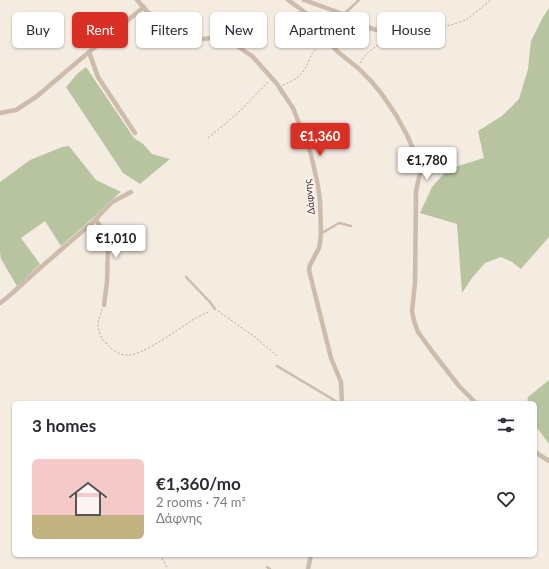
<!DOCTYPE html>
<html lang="en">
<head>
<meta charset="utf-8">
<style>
  :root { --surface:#fff; --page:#f2f2f3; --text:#2b2b33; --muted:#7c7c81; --line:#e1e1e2; --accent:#d93025 }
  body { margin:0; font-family:Lato,sans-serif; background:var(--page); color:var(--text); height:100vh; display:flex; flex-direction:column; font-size:15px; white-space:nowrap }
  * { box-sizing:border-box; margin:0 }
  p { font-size:13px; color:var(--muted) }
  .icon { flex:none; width:22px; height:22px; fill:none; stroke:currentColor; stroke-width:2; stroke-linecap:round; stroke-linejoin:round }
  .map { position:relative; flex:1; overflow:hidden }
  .panel { position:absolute; left:12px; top:401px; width:525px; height:156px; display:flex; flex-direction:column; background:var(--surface); border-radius:6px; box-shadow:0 1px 3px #0004 }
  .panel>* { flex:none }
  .hud { position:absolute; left:12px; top:12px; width:525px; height:36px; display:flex; gap:8px }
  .price { position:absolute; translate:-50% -34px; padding:0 9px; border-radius:4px; background:#fff; color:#222; font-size:13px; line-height:26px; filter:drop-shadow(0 1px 2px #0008) }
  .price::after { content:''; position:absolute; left:50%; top:24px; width:12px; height:9px; margin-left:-6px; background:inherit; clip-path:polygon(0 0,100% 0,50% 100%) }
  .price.active { background:var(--accent); color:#fff }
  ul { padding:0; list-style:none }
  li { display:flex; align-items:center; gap:12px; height:100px; padding:0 20px }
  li+li { border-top:1px solid var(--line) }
  li span { display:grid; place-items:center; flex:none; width:112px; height:80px; border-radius:6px; color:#555 }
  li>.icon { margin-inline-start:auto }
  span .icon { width:48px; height:48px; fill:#fffc; stroke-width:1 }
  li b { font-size:17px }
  h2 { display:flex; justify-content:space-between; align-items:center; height:48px; padding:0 20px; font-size:17px }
  .pill { padding:0 14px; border-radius:6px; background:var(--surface); box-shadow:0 1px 3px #0004; font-size:14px; line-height:36px }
  .pill.active { background:var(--accent); color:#fff }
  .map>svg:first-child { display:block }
  .green { fill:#b8c4a0 }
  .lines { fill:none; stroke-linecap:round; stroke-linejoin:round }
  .path { stroke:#b9a596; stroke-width:1; stroke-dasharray:2 2; stroke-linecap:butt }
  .service { stroke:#cdbbac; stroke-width:2.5 }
  .minor { stroke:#cdbbac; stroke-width:4.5 }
  .labels { text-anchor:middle; stroke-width:4; stroke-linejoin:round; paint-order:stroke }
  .street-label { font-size:10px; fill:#3b302b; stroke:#fbf5ee }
</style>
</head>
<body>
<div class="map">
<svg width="549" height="569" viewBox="0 0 549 569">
  <rect width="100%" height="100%" fill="#f4ebe1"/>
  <path class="green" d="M549,8V237L521,269L512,262L501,257L485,263L472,278L462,293L457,224L420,213L432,187L448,169L484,158L478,131L502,116L519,99L528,69L531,41L543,17Z
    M86,67L134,138L143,144L152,154L170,159L140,184L123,173L66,87L77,74Z
    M69,146L96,180L121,192L110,201L93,218L61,246L45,221L21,238L40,264L17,286L1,259L0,252V182L30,160L62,147Z
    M549,380V444L535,425V403H527L528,397Z"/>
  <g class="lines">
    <path class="path" d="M404,31L451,25L466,20L491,0
      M332,39L350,22
      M360,63C366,51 379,45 390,37
      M283,85C291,82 299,78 304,70C312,59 308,51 324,44
      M208,138L238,113L269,81
      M102,309C101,314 98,320 98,324C98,331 101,338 106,343C111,349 118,355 127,355C142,356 177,330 191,321C197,317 204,314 210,311
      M218,311L255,337L277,356
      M160,555L168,569"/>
    <path class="service" d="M344,14L359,0
      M322,233L339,223L351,226
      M186,277L209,301L215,309
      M277,366L339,403
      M267,567L270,569"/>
    <path class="minor" d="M137,0L168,35L173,39L179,42L211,38L225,40L237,46L252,56L277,84L293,108L311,154L318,186L320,201L321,233L320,243L319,248L310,265L309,270L331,358L341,382L342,403
      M288,0L306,13L319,25L329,42L338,52L358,68L371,81L381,93L396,115L407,135L418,160L420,173L416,191L415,283L412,311L414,321L418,332L434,354L459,386L476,403
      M304,0L354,18L370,28L383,32H400
      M89,52L98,77L135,133
      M0,113L16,110L36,97L89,52L144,7
      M96,220L105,233L108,244L107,282L104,305
      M0,303L9,296L40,268L93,222L112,202L131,192
      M535,452L549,461
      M308,569L311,555"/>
  </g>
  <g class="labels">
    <g class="street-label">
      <text transform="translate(309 197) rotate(-96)" y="4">Δάφνης</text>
    </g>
  </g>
</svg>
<b class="price active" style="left:320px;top:157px">€1,360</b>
<b class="price" style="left:427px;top:181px">€1,780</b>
<b class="price" style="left:116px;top:259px">€1,010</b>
<div class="hud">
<a class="pill">Buy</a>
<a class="pill active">Rent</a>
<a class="pill">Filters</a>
<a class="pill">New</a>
<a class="pill">Apartment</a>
<a class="pill">House</a>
</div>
<section class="panel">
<h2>3 homes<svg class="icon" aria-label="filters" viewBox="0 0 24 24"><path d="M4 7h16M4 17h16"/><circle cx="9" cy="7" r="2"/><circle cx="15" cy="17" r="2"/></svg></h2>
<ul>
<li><span style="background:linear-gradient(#f6c9c9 70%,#c2b280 0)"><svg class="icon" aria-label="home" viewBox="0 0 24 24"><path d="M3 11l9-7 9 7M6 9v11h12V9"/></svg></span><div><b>€1,360/mo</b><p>2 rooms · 74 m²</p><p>Δάφνης</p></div><svg class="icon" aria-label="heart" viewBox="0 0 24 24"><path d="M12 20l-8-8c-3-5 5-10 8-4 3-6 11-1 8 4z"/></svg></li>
</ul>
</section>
</div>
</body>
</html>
